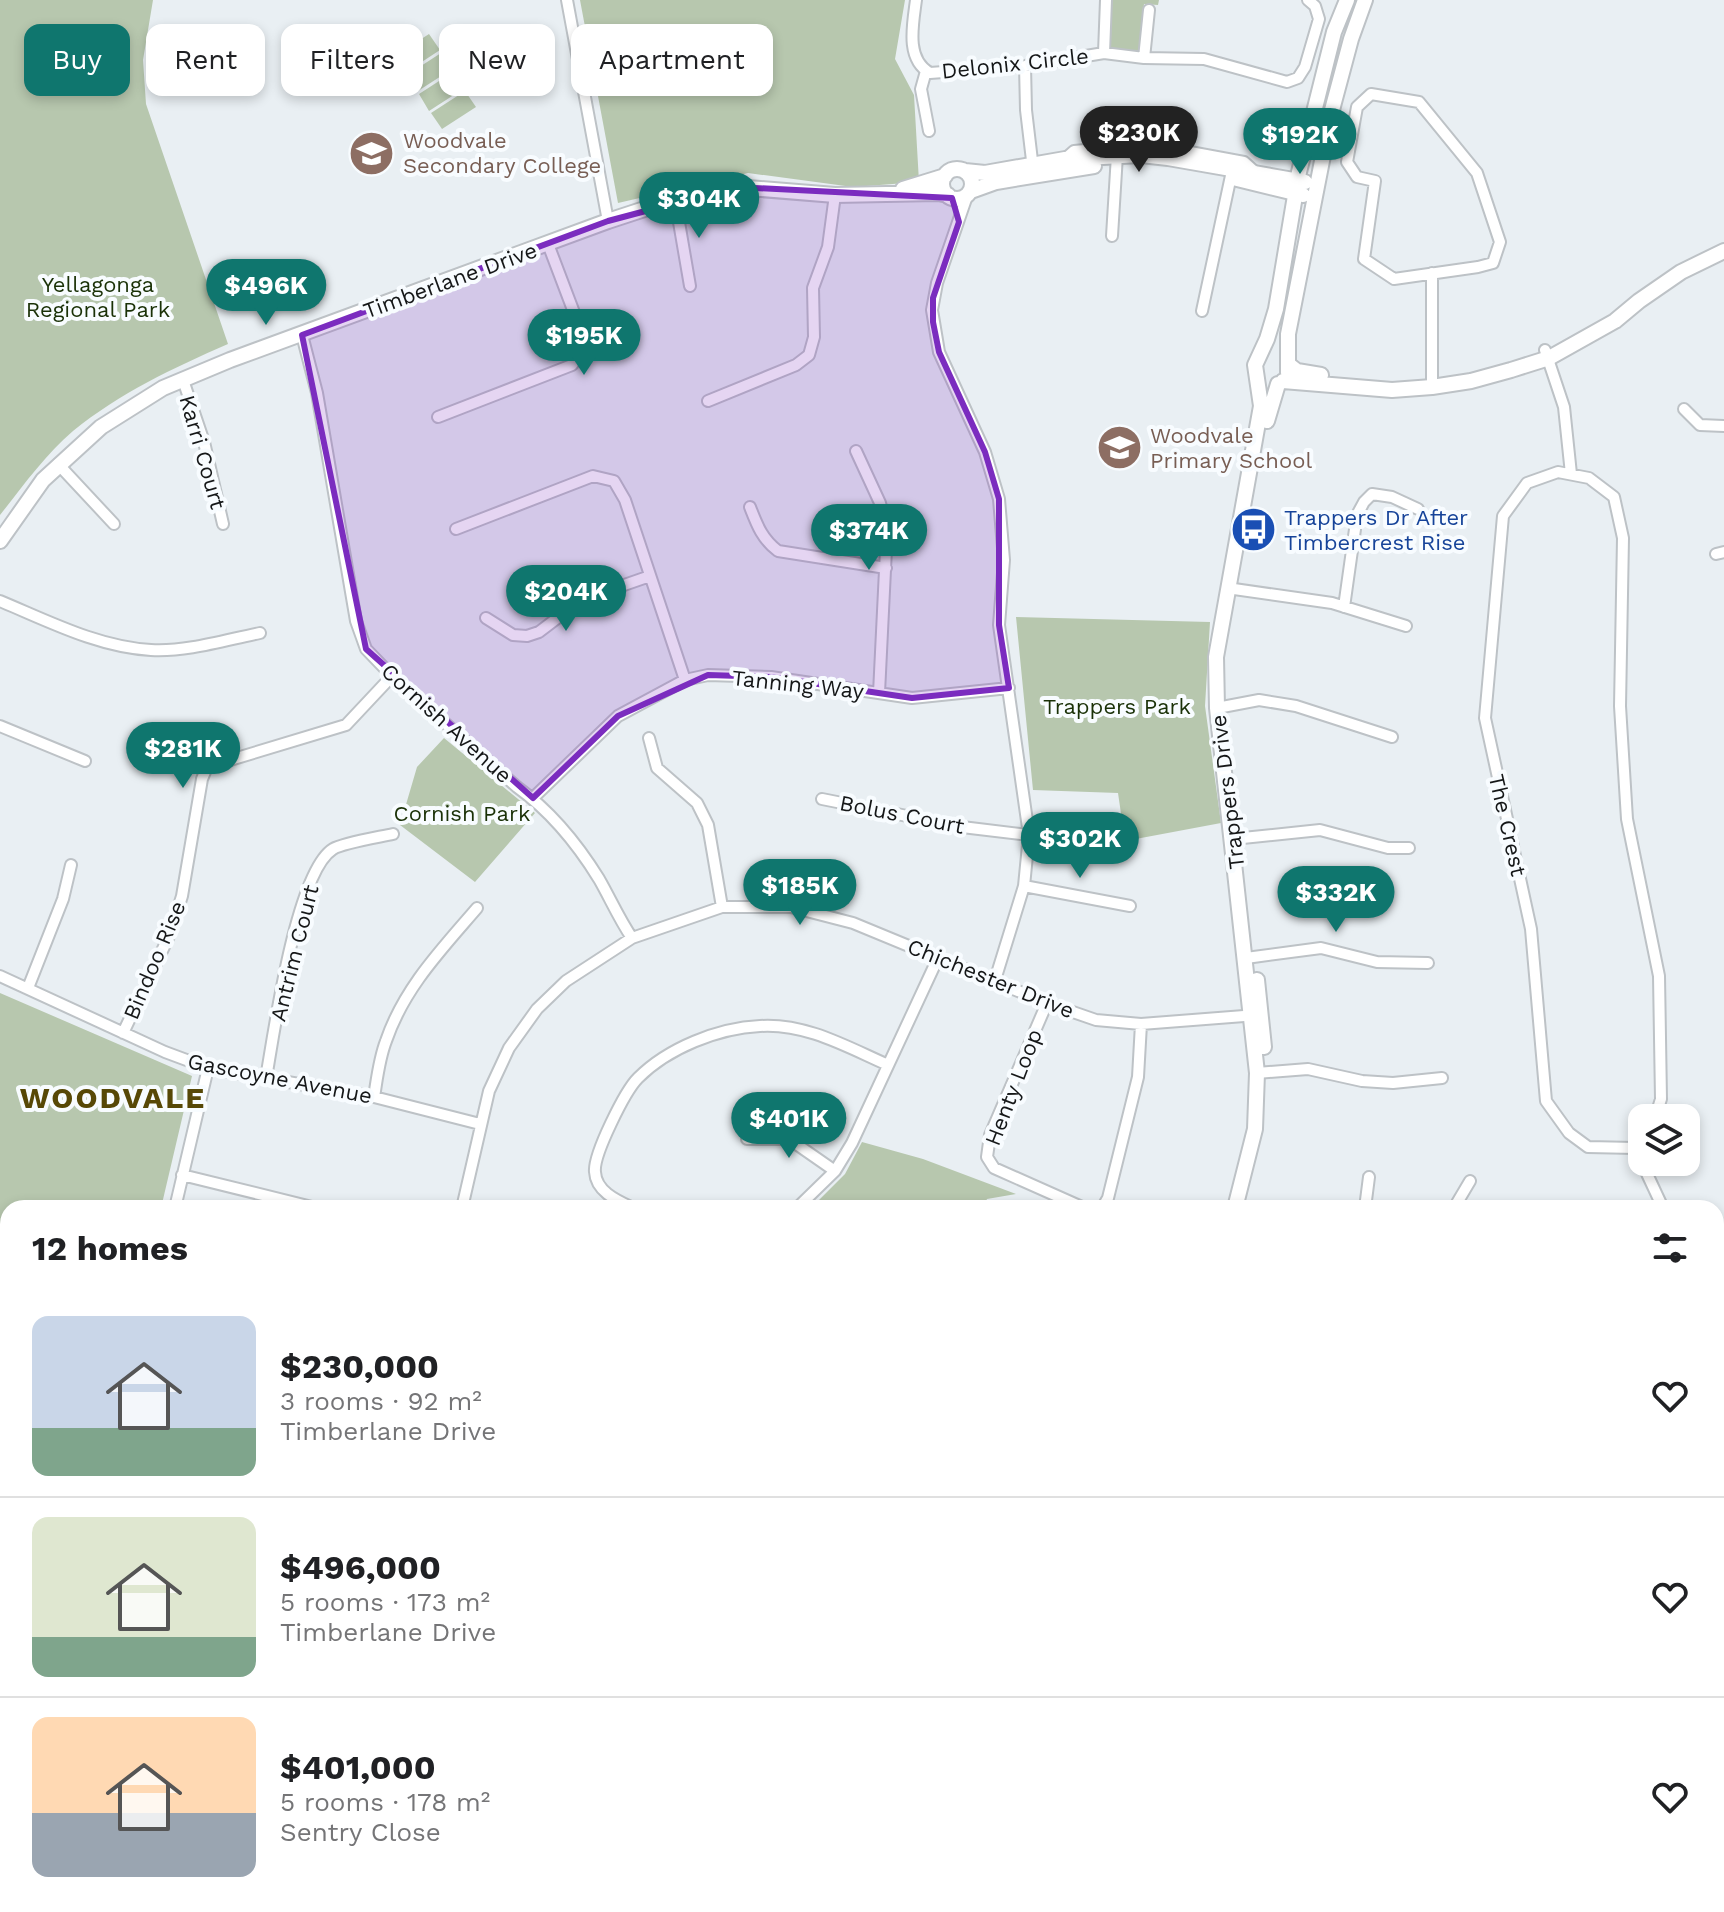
<!DOCTYPE html>
<html lang="en">
<head>
<meta charset="utf-8">
<style>
  :root { --surface:#fff; --page:#f2f2f2; --text:#202124; --muted:#757577; --line:#e0e0e0; --accent:#0f766e }
  body { margin:0; font-family:"Work Sans",sans-serif; background:var(--page); color:var(--text); height:100vh; display:flex; flex-direction:column; font-size:30px; white-space:nowrap }
  * { box-sizing:border-box; margin:0 }
  p { font-size:26px; color:var(--muted) }
  .icon { flex:none; width:44px; height:44px; fill:none; stroke:currentColor; stroke-width:2; stroke-linecap:round; stroke-linejoin:round }
  .map { position:relative; flex:1; overflow:hidden }
  .sheet { position:absolute; left:0px; top:1200px; width:1724px; height:712px; display:flex; flex-direction:column; background:var(--surface); border-radius:24px 24px 0 0; box-shadow:0 4px 12px #0003 }
  .sheet>* { flex:none }
  .top-card { position:absolute; left:24px; top:24px; width:800px; height:72px; display:flex; gap:16px }
  .tools { position:absolute; left:1628px; top:1104px; display:grid; gap:16px }
  .tools a { display:grid; place-items:center; width:72px; height:72px; border-radius:16px; background:var(--surface); box-shadow:0 4px 12px #0003; font-size:40px }
  .price { position:absolute; translate:-50% -68px; padding:0 18px; border-radius:28px; background:var(--accent); color:#fff; font-size:26px; line-height:52px; filter:drop-shadow(0 2px 4px #0008) }
  .price::after { content:''; position:absolute; left:50%; top:48px; width:24px; height:18px; margin-left:-12px; background:inherit; clip-path:polygon(0 0,100% 0,50% 100%) }
  .price.on { background:#222; color:#fff }
  ul { padding:0; list-style:none }
  li { display:flex; align-items:center; gap:24px; height:200px; padding:0 32px }
  li+li { border-top:2px solid var(--line) }
  li span { display:grid; place-items:center; flex:none; width:224px; height:160px; border-radius:16px; color:#555 }
  li>.icon { margin-inline-start:auto }
  span .icon { width:96px; height:96px; fill:#fffc; stroke-width:1 }
  li b { font-size:34px }
  h2 { display:flex; justify-content:space-between; align-items:center; height:96px; padding:0 32px; font-size:34px }
  .tag { padding:0 28px; border-radius:16px; background:var(--surface); box-shadow:0 4px 12px #0003; font-size:28px; line-height:72px }
  .tag.on { background:var(--accent); color:#fff }
  .map>svg:first-child { display:block }
  .green { fill:#b7c7ae }
  .lines { fill:none; stroke-linecap:round; stroke-linejoin:round }
  .street-casing { stroke:#bdc2c6; stroke-width:14 }
  .secondary-casing { stroke:#bdc2c6; stroke-width:18 }
  .highway-casing { stroke:#bdc2c6; stroke-width:22 }
  .street { stroke:#fff; stroke-width:10 }
  .secondary { stroke:#fff; stroke-width:14 }
  .highway { stroke:#fff; stroke-width:18 }
  .rail { stroke:#7d8184; stroke-width:3; stroke-dasharray:10 10; stroke-linecap:butt }
  .marked { fill:#7b2cbf; fill-opacity:0.2; stroke:#7b2cbf; stroke-width:6; stroke-linejoin:round }
  .labels { text-anchor:middle; stroke-width:8; stroke-linejoin:round; paint-order:stroke }
  .street-label { font-size:22px; fill:#151718; stroke:#f8fcff }
  .education-label { font-size:22px; fill:#785e54; stroke:#f8fcff; text-anchor:start }
  .park-label { font-size:22px; fill:#1a3107; stroke:#f8fcff }
  .transit-label { font-size:22px; fill:#164399; stroke:#f8fcff; text-anchor:start }
  .district-label { font-size:30px; font-weight:bold; letter-spacing:2px; fill:#574806; stroke:#f8fcff }
</style>
</head>
<body>
<div class="map">
<svg width="1724" height="1912" viewBox="0 0 1724 1912">
  <rect width="100%" height="100%" fill="#e9eff3"/>
  <path class="green" d="M0,0H153L143,60L146,104L228,344C173,368 120,393 73,431C45,455 23,486 0,515Z
    M580,0H905L895,59L914,95L919,182L853,187L748,173L618,203Z
    M1110,0H1159L1158,5L1144,4L1140,51L1113,49L1110,46L1108,15Z
    M429,34L440,50L405,73L395,56Z
    M441,53L452,69L418,91L407,75Z
    M453,72L463,89L429,111L419,94Z
    M465,91L476,107L442,129L431,113Z
    M1016,617L1210,622L1205,706L1221,823L1125,841L1118,793L1033,790Z
    M444,738L535,813L475,882L400,825L417,767Z
    M0,993L192,1076L161,1208H8V1304L0,1292Z
    M862,1142L923,1159L1016,1194L987,1199L983,1208H811L845,1174Z
    M319,1904H447L433,1912H304Z"/>
  <g class="lines">
    <defs>
      <path id="street" d="M567,0L608,221
        M916,0C913,24 905,59 930,73L1025,66L1104,53L1144,58L1204,59L1287,82L1298,78L1305,67L1319,19L1315,6L1308,0
        M1104,53L1106,0
        M1144,58L1149,10
        M1025,66L1026,110L1033,169
        M926,71L921,89L929,131
        M1371,94L1419,102L1477,173L1500,242L1493,263L1478,267L1394,279L1364,259L1375,181L1357,177L1347,162L1357,107Z
        M1169,157L1181,151L1190,152L1244,162L1254,171
        M1065,159L1074,151L1118,147H1131L1141,155
        M967,196L937,283L932,310L939,352L985,452L999,499L1004,560L999,625L1029,835L1024,886L995,980
        M675,199L690,286
        M1112,236L1117,155
        M1432,273V387
        M1202,311L1232,171
        M302,335L317,393L356,621L366,649L392,676L517,787C549,810 578,845 599,879C610,898 619,919 632,938
        M1545,350L1564,407L1571,474
        M183,380L204,442L223,524
        M708,401L796,365L809,355L814,337L813,288L828,247L835,195
        M1684,409L1700,425L1724,426
        M438,417L572,365L582,352L581,331L548,244
        M856,451L880,503L887,529L879,693
        M58,464L114,524
        M750,507C757,525 762,539 778,551L886,568
        M456,529L593,476L614,481L625,500L685,680
        M1716,554L1724,552
        M1227,588L1332,603L1406,626
        M0,601C48,621 98,647 151,650C187,652 225,640 260,633
        M1344,607L1357,515L1364,502L1372,494L1392,497L1418,509
        M486,618L513,635L527,636L539,632L581,600L650,576
        M1217,708L1259,700L1296,706L1392,737
        M0,726L85,761
        M649,738L657,768L697,803L708,825L722,907
        M533,798L618,716L685,680L708,675L771,677L912,698L1009,688
        M822,799L962,827L1029,835
        M1233,839L1320,830L1388,848H1409
        M1024,886L1130,906
        M1246,958L1321,948L1377,962L1428,963
        M0,976L165,1052L208,1068L374,1097L480,1124
        M28,988L63,899L71,865
        M1047,1003L990,1135L987,1157L994,1168L1084,1208
        M123,1033L170,934L182,896L202,779L207,767L346,725L392,676
        M1257,1073L1308,1069L1362,1081L1393,1083L1442,1078
        M266,1078C274,1033 296,872 333,849C343,843 380,837 393,834
        M374,1097C377,1079 379,1059 386,1041C404,988 441,950 477,908
        M747,1139H789L835,1171
        M1642,1139L1635,1148L1588,1147L1569,1133L1546,1101L1531,929L1485,718L1503,516L1527,483L1558,472L1589,478L1614,497L1623,538L1620,706L1627,819L1659,976L1661,1099L1655,1118
        M1635,1148L1663,1208
        M182,1175L316,1208
        M175,1208L208,1068
        M462,1208L489,1091L509,1048L537,1009L566,981L632,938L722,907H791L853,923L1047,1003L1096,1020L1141,1024L1257,1015
        M633,1208C618,1201 596,1192 595,1172C593,1155 625,1091 638,1078C668,1048 718,1028 760,1026C806,1023 847,1047 888,1065
        M797,1208L835,1171L852,1143L938,958
        M1102,1208L1108,1198L1138,1077L1141,1024
        M1365,1208L1369,1177
        M1454,1208L1470,1181
        M1716,1307L1724,1320
        M0,1437L8,1438
        M0,1516L8,1462
        M0,1666L8,1667
        M1716,1721L1724,1710
        M0,1771L5,1760L8,1739
        M150,1904L153,1912
        M488,1904L493,1912
        M727,1904L736,1912
        M1165,1904L1171,1912
        M852,1912L856,1904
        M1017,1912H1020
        M1466,1912L1477,1904"/>
      <path id="secondary" d="M942 184a15 15 0 1 1 30 0a15 15 0 1 1-30 0Z
        M965,171L985,173L1065,159L1141,155L1168,158L1305,182
        M1233,178L1303,195
        M903,189L945,176
        M971,191L996,182L1094,166
        M1288,364L1297,371L1321,375
        M1288,373V334L1332,110L1351,39L1365,0
        M1283,381L1392,390L1432,387L1471,381L1511,370L1549,358L1615,321L1639,301L1681,272L1724,251
        M1267,421L1278,384
        M0,541L43,480L101,427L163,388L230,360L608,221L675,199L736,187L835,195L938,193L948,195
        M1257,980L1264,1047
        M1235,1208L1255,1129L1257,1073L1217,708L1216,657L1261,406L1255,365L1267,339L1276,309L1299,172L1334,32L1347,0
        M1716,1558L1724,1561
        M456,1912L470,1904"/>
      <path id="highway" d="M1716,1779L1724,1773
        M1716,1881L1724,1875
        M1533,1912L1544,1904
        M1673,1912L1684,1904"/>
    </defs>
    <use href="#street" class="street-casing"/>
    <use href="#secondary" class="secondary-casing"/>
    <use href="#highway" class="highway-casing"/>
    <use href="#street" class="street"/>
    <use href="#secondary" class="secondary"/>
    <use href="#highway" class="highway"/>
    <path class="rail" d="M1716,1831L1724,1825
      M1716,1851L1724,1845
      M1607,1912L1618,1904
      M1632,1912L1643,1904"/>
  </g>
  <path class="marked" d="M736,187L952,198L959,222L933,298V322L939,352L985,452L999,499V625L1009,688L912,698L771,677L708,675L618,716L533,798L366,649L302,335L608,221Z"/>
  <defs>
    <symbol id="school-disc" viewBox="-11 -11 22 22"><circle r="9.5" fill="#8d6e63" stroke="#f8fcff"/><path d="M0-5L7-2L0 1L-7-2ZM-4 1L0 2.5L4 1V4Q0 6-4 4Z" fill="#fff"/></symbol>
    <symbol id="bus-disc" viewBox="-11 -11 22 22"><circle r="9.5" fill="#1a4fb4" stroke="#f8fcff"/><path d="M-5-6H5V4H4V6H2V4H-2V6H-4V4H-5ZM-3.5-4V0h7V-4ZM-3.5 1.2v1.5H-2V1.2ZM2 1.2v1.5H3.5V1.2Z" fill="#fff"/></symbol>
  </defs>
  <g fill-rule="evenodd">
    <use href="#school-disc" x="346" y="128" width="51" height="51"/>
    <use href="#school-disc" x="1094" y="422" width="51" height="51"/>
    <use href="#bus-disc" x="1228" y="504" width="51" height="51"/>
  </g>
  <g class="labels">
    <g class="street-label">
      <text transform="translate(1015 63) rotate(-6)" y="8">Delonix Circle</text>
      <text transform="translate(450 280) rotate(-20)" y="8">Timberlane Drive</text>
      <text transform="translate(203 452) rotate(74)" y="8">Karri Court</text>
      <text transform="translate(798 684) rotate(6)" y="8">Tanning Way</text>
      <text transform="translate(447 723) rotate(42)" y="8">Cornish Avenue</text>
      <text transform="translate(1227 792) rotate(-97)" y="8">Trappers Drive</text>
      <text transform="translate(902 814) rotate(11)" y="8">Bolus Court</text>
      <text transform="translate(1508 825) rotate(77)" y="8">The Crest</text>
      <text transform="translate(294 953) rotate(-76)" y="8">Antrim Court</text>
      <text transform="translate(154 960) rotate(-67)" y="8">Bindoo Rise</text>
      <text transform="translate(991 978) rotate(22)" y="8">Chichester Drive</text>
      <text transform="translate(280 1078) rotate(11)" y="8">Gascoyne Avenue</text>
      <text transform="translate(1013 1087) rotate(-69)" y="8">Henty Loop</text>
    </g>
    <g class="education-label">
      <text x="403" y="148">Woodvale<tspan x="403" dy="25">Secondary College</tspan></text>
      <text x="1150" y="443">Woodvale<tspan x="1150" dy="25">Primary School</tspan></text>
    </g>
    <g class="park-label">
      <text x="98" y="292">Yellagonga<tspan x="98" dy="25">Regional Park</tspan></text>
      <text x="1117" y="714">Trappers Park</text>
      <text x="462" y="821">Cornish Park</text>
    </g>
    <g class="transit-label">
      <text x="1284" y="525">Trappers Dr After<tspan x="1284" dy="25">Timbercrest Rise</tspan></text>
    </g>
    <g class="district-label">
      <text x="113" y="1108">WOODVALE</text>
    </g>
  </g>
</svg>
<div class="tools">
<a><svg class="icon" aria-label="layers" viewBox="0 0 24 24"><path d="M12 4l9 5-9 5-9-5zM3 14l9 5 9-5"/></svg></a>
</div>
<b class="price on" style="left:1139px;top:174px">$230K</b>
<b class="price" style="left:1300px;top:176px">$192K</b>
<b class="price" style="left:699px;top:240px">$304K</b>
<b class="price" style="left:266px;top:327px">$496K</b>
<b class="price" style="left:584px;top:377px">$195K</b>
<b class="price" style="left:869px;top:572px">$374K</b>
<b class="price" style="left:566px;top:633px">$204K</b>
<b class="price" style="left:183px;top:790px">$281K</b>
<b class="price" style="left:1080px;top:880px">$302K</b>
<b class="price" style="left:800px;top:927px">$185K</b>
<b class="price" style="left:1336px;top:934px">$332K</b>
<b class="price" style="left:789px;top:1160px">$401K</b>
<div class="top-card">
<a class="tag on">Buy</a>
<a class="tag">Rent</a>
<a class="tag">Filters</a>
<a class="tag">New</a>
<a class="tag">Apartment</a>
</div>
<section class="sheet">
<h2>12 homes<svg class="icon" aria-label="filters" viewBox="0 0 24 24"><path d="M4 7h16M4 17h16"/><circle cx="9" cy="7" r="2"/><circle cx="15" cy="17" r="2"/></svg></h2>
<ul>
<li><span style="background:linear-gradient(#c9d6e8 70%,#7fa58c 0)"><svg class="icon" aria-label="home" viewBox="0 0 24 24"><path d="M3 11l9-7 9 7M6 9v11h12V9"/></svg></span><div><b>$230,000</b><p>3 rooms · 92 m²</p><p>Timberlane Drive</p></div><svg class="icon" aria-label="heart" viewBox="0 0 24 24"><path d="M12 20l-8-8c-3-5 5-10 8-4 3-6 11-1 8 4z"/></svg></li>
<li><span style="background:linear-gradient(#dfe7d0 75%,#7fa58c 0)"><svg class="icon" aria-label="home" viewBox="0 0 24 24"><path d="M3 11l9-7 9 7M6 9v11h12V9"/></svg></span><div><b>$496,000</b><p>5 rooms · 173 m²</p><p>Timberlane Drive</p></div><svg class="icon" aria-label="heart" viewBox="0 0 24 24"><path d="M12 20l-8-8c-3-5 5-10 8-4 3-6 11-1 8 4z"/></svg></li>
<li><span style="background:linear-gradient(#ffd9b3 60%,#9aa5b1 0)"><svg class="icon" aria-label="home" viewBox="0 0 24 24"><path d="M3 11l9-7 9 7M6 9v11h12V9"/></svg></span><div><b>$401,000</b><p>5 rooms · 178 m²</p><p>Sentry Close</p></div><svg class="icon" aria-label="heart" viewBox="0 0 24 24"><path d="M12 20l-8-8c-3-5 5-10 8-4 3-6 11-1 8 4z"/></svg></li>
</ul>
</section>
</div>
</body>
</html>
